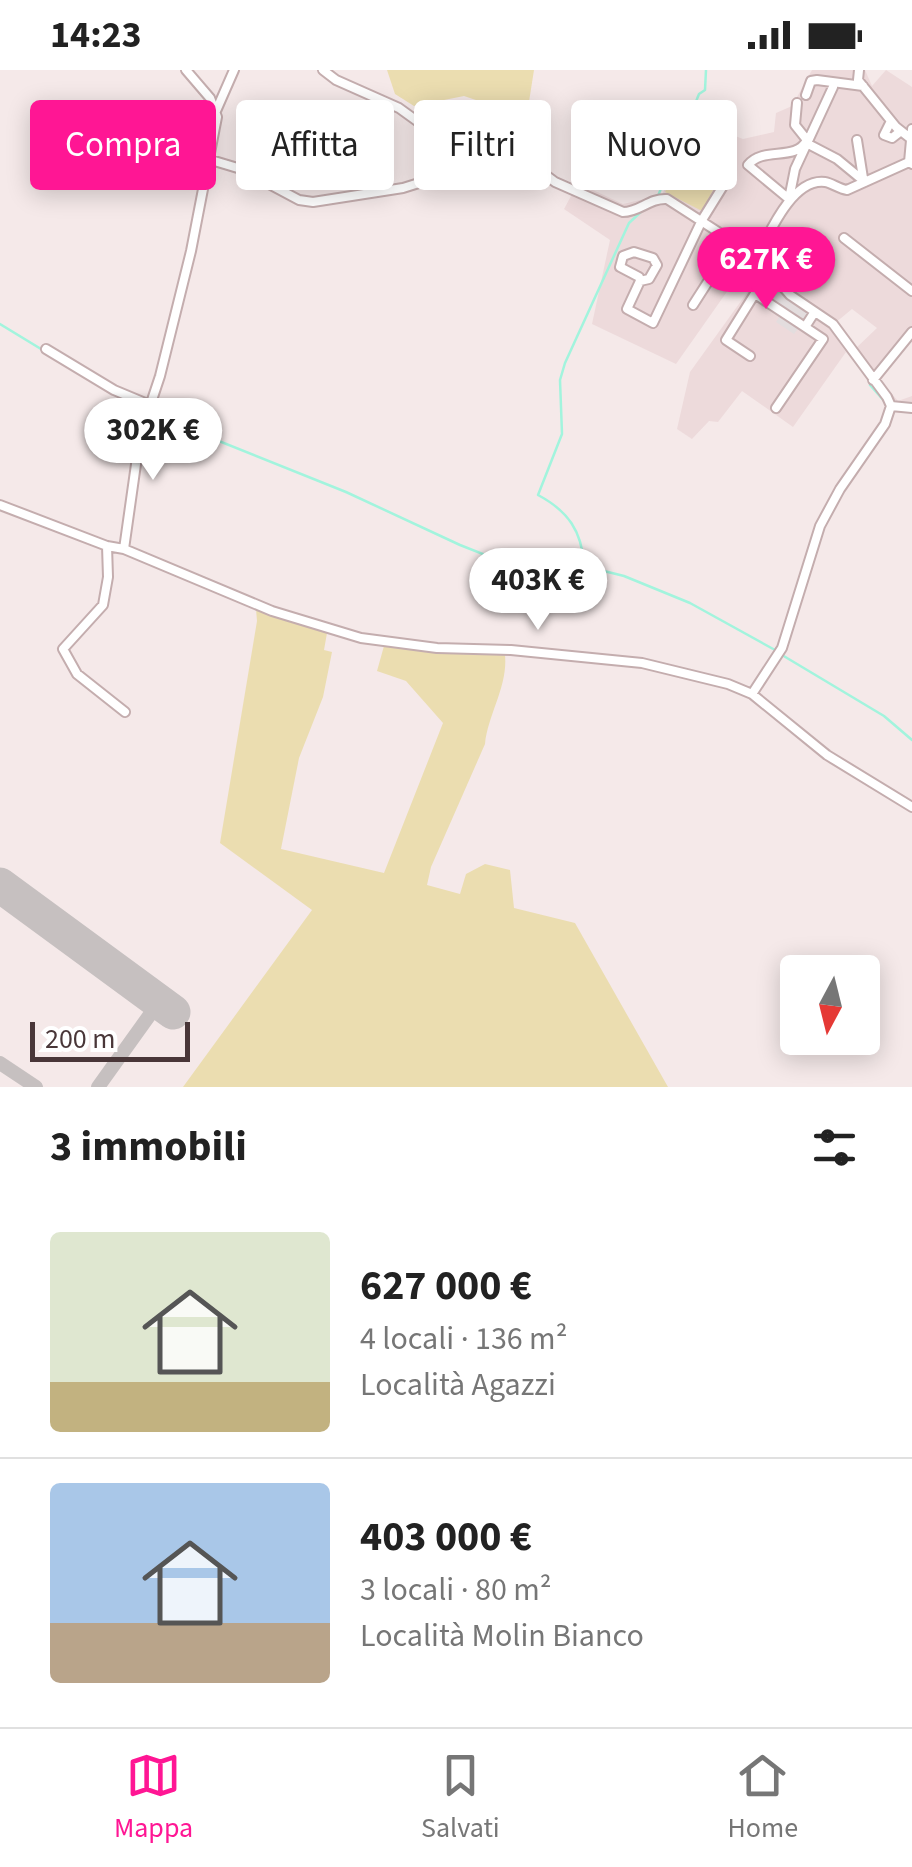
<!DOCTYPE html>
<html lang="it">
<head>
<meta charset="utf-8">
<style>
  :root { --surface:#fff; --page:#f6f6f6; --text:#222; --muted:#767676; --line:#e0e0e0; --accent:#ff1694 }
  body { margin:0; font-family:"Source Sans 3",sans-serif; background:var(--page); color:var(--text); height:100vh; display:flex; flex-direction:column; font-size:38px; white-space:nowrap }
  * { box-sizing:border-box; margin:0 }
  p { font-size:32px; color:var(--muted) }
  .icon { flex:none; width:55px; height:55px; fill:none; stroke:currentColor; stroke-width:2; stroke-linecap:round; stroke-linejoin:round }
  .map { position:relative; height:1017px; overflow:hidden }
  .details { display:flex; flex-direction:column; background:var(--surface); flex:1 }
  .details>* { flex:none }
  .banner { position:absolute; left:30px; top:30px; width:852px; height:90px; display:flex; gap:20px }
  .needle { width:65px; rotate:187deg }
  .fabs { position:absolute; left:780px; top:885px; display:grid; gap:20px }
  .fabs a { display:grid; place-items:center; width:100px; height:100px; border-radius:10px; background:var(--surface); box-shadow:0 5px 25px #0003; font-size:50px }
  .scale { position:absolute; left:30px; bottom:25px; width:160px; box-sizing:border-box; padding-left:10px; border:5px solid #493638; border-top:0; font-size:28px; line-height:35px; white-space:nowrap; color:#493638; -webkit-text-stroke:8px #fff; paint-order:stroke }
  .price { position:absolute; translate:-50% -85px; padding:0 22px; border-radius:35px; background:#fff; color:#222; font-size:32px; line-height:65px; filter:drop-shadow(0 2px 5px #0008) }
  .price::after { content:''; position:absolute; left:50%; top:60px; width:30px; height:22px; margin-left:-15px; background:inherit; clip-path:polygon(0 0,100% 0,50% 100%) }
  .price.active { background:var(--accent); color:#fff }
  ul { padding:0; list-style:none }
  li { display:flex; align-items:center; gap:30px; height:250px; padding:0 50px }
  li+li { border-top:2px solid var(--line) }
  li span { display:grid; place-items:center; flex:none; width:280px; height:200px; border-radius:10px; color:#555 }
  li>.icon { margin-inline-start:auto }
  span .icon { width:120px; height:120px; fill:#fffc; stroke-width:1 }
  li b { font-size:42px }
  h2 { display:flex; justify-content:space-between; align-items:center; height:120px; padding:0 50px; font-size:42px }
  .pill { padding:0 35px; border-radius:10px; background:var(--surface); box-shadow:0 5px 25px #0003; font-size:35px; line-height:90px }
  .pill.active { background:var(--accent); color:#fff }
  .status { display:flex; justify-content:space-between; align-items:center; height:70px; padding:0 50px; background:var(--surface); direction:ltr }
  .status svg { height:28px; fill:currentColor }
  .tabs { display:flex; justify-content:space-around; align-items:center; height:140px; border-top:2px solid var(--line); background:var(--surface); font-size:28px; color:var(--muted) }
  .tabs a { display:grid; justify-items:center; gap:5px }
  .tabs .active { color:var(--accent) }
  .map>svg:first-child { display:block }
  .residential { fill:#eddadb }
  .green { fill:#ebddb0 }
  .parking { fill:#e3ddde }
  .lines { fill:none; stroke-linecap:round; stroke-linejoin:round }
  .stream { stroke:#a2f4dd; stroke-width:2.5 }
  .taxiway { stroke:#c6c0c0; stroke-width:14 }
  .runway { stroke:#c6c0c0; stroke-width:35 }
  .minor-casing { stroke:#c4adae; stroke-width:12 }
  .minor { stroke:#fff; stroke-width:8 }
</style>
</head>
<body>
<div class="status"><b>14:23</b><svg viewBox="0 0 49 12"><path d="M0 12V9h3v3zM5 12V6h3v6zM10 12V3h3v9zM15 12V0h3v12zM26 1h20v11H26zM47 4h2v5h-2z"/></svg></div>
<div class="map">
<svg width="912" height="1017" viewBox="0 0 912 1017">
  <rect width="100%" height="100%" fill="#f5e9e9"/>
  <path class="residential" d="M812,0H865L872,16L886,0L912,17V265L880,310L898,331L912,326V334L887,338L855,279L877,258L852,239L829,258L846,282L793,357L742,321L718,352L709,351L692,369L677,359L690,302L754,213L738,206L676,294L592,254L610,170L564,139L578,113L623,134L662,125L694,50L743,69L774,62L776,43L792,36Z"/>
  <path class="green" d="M387,0H534L528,38L520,45L464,26L414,36L395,24Z
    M700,55L737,75L702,141L665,122Z
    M256,539L327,563L324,580L332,582L323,627L299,688L281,779L384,803L443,653L406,611L377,601L384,576L436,583L505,585C508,616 488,644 485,674L431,797L427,815L460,824L466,804L485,794L510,800L514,838L575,853L668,1017H183L312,840L220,773L257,551Z"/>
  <path class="parking" d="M771,207L793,233L810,243L794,264L776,252L779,247L756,231Z"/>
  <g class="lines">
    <path class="stream" d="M658,126L699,24L705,20L706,0
      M0,254L110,321
      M872,311L870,315L885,332
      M159,347L346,422L460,475L536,505L544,507L584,496L624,506L690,533L775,580L781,572
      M819,450L830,431
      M584,495C582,461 568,441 538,425L562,364L560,310L565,293L629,153L644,139
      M782,585L884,646L912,670"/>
    <path class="taxiway" d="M0,993L36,1017
      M98,1017L159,932"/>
    <path class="runway" d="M0,815L173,942"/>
    <defs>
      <path id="minor" d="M323,0L336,10L399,38L446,72L472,75L493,74L515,82L555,112L623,142C640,142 649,128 667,129L757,187L790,225L833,254L887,327L891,336L885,354L840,419L820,456L782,578L752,624
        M859,0L858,10L896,57L910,68
        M806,25L811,11L817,10L863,16
        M797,33L795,55L807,70C796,92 763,76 748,95L789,129L795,99L833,17
        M216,41L234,0
        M891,51L884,65L892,68L901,61
        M912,59L909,92L912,94
        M857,70L863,108
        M812,76L837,89L865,112
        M211,90L241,99L299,130L313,132L403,118L438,107L472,75
        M844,168L912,221
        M634,182L653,188L657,195L649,209L640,211L639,207L620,197L623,186Z
        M757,187C769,164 792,108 825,112C832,113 839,119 847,120L909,92
        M640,211L627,239L653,253L702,150L728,108
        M755,224L805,257
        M693,235L734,171
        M46,279L114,320L150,335
        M750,286L726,270L769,201
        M873,310L912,262
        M891,336L912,338
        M776,338L823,269L805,257L814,243
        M0,435L107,476L124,479L272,541L361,568L437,578L511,580L642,593L728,614L752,624L827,685L912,737
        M107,476L108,507L103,535L63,579L77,604L125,642
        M124,479L140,366L160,306L191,181L217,47L210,28L186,0"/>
    </defs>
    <use href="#minor" class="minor-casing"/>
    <use href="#minor" class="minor"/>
  </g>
</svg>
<div class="fabs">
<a><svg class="needle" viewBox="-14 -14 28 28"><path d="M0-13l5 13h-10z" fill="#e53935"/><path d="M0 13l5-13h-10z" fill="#767676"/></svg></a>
</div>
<div class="scale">200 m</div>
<b class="price active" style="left:766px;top:242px">627K €</b>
<b class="price" style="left:153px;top:413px">302K €</b>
<b class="price" style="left:538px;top:563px">403K €</b>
<div class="banner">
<a class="pill active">Compra</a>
<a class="pill">Affitta</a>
<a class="pill">Filtri</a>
<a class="pill">Nuovo</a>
</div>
</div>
<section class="details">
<h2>3 immobili<svg class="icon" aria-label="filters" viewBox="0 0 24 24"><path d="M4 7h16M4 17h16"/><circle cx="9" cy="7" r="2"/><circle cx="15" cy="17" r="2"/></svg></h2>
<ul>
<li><span style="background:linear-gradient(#dfe7d0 75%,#c2b280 0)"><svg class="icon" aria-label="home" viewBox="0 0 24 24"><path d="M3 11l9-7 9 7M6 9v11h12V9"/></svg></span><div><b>627 000 €</b><p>4 locali · 136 m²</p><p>Località Agazzi</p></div></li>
<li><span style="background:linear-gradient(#a9c7e8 70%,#b9a48a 0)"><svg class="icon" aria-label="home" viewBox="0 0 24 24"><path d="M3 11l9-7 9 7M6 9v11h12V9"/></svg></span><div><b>403 000 €</b><p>3 locali · 80 m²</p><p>Località Molin Bianco</p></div></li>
</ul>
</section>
<nav class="tabs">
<a class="active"><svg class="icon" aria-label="map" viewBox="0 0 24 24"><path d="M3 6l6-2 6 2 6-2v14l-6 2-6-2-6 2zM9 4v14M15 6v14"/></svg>Mappa</a>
<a><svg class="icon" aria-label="saved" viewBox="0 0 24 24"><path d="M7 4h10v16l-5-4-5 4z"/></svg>Salvati</a>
<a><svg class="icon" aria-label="home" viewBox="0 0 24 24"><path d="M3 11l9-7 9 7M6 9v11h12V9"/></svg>Home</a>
</nav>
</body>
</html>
